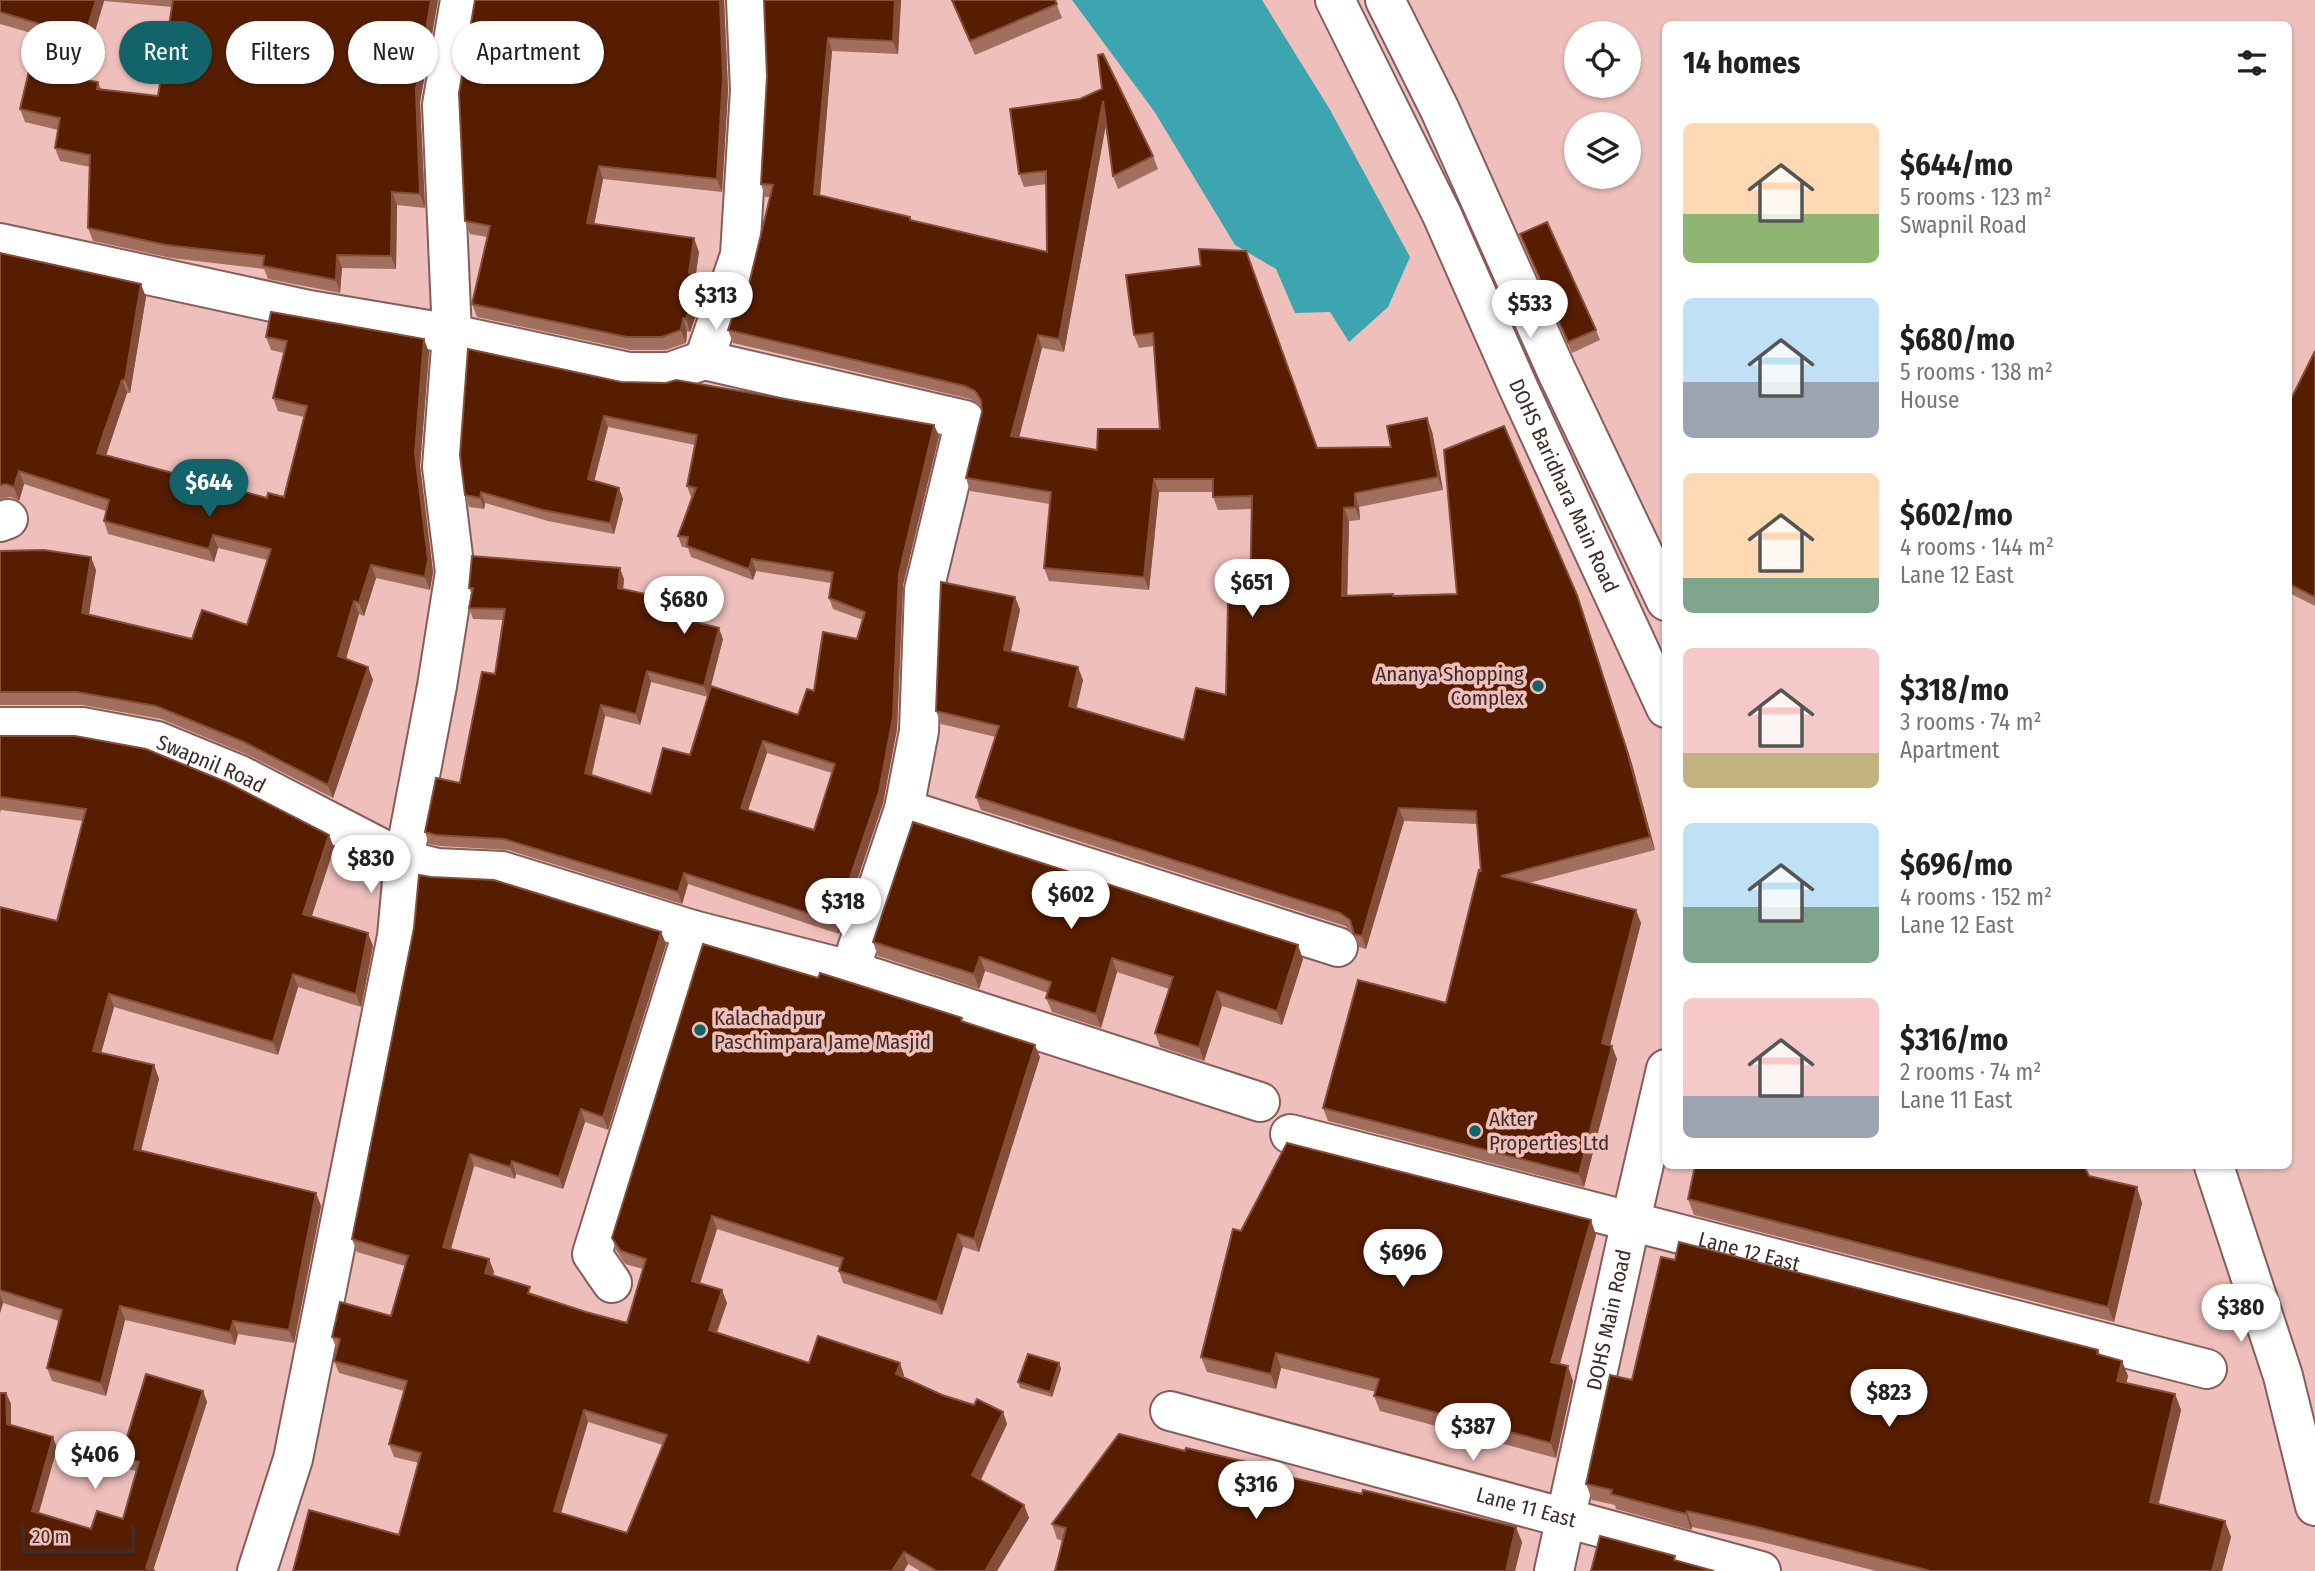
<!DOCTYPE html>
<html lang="en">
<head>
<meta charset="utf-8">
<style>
  :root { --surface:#fff; --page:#f2f2f2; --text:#202124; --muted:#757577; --accent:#13636a }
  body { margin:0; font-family:"Fira Sans Condensed",sans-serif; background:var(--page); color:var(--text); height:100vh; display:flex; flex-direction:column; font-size:26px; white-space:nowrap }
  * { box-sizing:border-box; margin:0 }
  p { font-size:23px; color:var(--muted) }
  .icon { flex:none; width:38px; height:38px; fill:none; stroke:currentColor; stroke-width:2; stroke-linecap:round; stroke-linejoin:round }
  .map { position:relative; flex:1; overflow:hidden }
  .sheet { position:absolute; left:1662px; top:21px; width:630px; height:1148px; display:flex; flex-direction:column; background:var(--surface); border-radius:10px; box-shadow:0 2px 5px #0004 }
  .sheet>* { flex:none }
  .guide { position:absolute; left:21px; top:21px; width:665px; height:63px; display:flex; gap:14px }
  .tools { position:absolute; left:1564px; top:21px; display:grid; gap:14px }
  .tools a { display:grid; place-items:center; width:77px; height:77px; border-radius:50%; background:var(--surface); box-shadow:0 2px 5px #0004; font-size:35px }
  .scale { position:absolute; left:21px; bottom:18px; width:114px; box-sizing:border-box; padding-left:7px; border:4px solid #3e2c2a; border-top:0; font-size:19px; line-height:24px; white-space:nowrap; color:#3e2c2a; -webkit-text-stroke:5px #eebfbb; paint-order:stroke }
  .price { position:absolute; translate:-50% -60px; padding:0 16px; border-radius:24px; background:#fff; color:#222; font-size:23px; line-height:46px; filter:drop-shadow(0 2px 4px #0008) }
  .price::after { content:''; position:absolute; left:50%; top:42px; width:21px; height:16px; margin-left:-10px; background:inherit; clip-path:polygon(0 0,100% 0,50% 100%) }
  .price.current { background:var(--accent); color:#fff }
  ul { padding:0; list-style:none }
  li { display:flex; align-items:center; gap:21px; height:175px; padding:0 21px }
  li span { display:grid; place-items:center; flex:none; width:196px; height:140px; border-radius:10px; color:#555 }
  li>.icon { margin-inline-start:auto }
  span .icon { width:84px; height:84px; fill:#fffc; stroke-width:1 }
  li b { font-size:30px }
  h2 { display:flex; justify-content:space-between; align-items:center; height:84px; padding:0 21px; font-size:30px }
  .pill { padding:0 24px; border-radius:32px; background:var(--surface); box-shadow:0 2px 5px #0004; font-size:24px; line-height:63px }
  .pill.current { background:var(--accent); color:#fff }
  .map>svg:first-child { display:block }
  .water { fill:#3ca5af }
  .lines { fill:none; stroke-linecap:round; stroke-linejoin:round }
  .minor-casing { stroke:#865d5a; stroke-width:42 }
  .minor { stroke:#fff; stroke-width:38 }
  .wall { fill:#a26e5e; fill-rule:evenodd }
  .shaded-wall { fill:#844e38 }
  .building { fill:#571d00; stroke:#844e38; stroke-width:2; fill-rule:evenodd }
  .poi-dot { fill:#13636a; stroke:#eebfbb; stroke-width:2.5 }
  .labels { text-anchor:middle; stroke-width:7; stroke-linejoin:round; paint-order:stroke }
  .street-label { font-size:21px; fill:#3e2c2a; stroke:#eebfbb }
  .poi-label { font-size:21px; fill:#3e2c2a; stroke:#eebfbb; text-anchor:start }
</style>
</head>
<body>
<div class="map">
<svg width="2315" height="1571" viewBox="0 0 2315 1571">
  <rect width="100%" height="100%" fill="#eebfbb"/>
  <path class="water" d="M1072,0H1262L1329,108L1410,257L1388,307L1349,342L1330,312L1295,313L1276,269L1235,245L1154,111Z"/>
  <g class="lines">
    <defs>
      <g id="minor">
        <path id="s1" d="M1335,0L1442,215L1518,387L1666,708"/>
        <path d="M1385,0L1440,110L1557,372L1666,601"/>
        <path d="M0,243L309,310L452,334L629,372H670L704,360L965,420L924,590L919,731L904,809L850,970"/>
        <path d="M704,360L740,255L750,90L746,0"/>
        <path d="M0,522L8,519"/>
        <path id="s2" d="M0,727H82L157,741L240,775L404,860L437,868L502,871L693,930L850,970L1260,1102"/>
        <path d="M904,809L1338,947"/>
        <path id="s3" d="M1290,1134L2207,1369"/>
        <path d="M2214,1166L2283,1376L2315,1506"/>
        <path d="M612,1283L592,1254L693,930"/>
        <path id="s4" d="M1170,1411L1761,1571"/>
        <path d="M257,1571L293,1459L397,936L404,860L437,686L455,572L442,467L452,334L442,105L460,0"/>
        <path id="s5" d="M1554,1571L1631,1220L1666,1069"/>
      </g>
    </defs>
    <use href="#minor" class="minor-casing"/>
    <use href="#minor" class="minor"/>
  </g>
  <path class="wall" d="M0,0H438L420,102L425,208L397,205L396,269L342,268L340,293L268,279L264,269L171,258L93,241L88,228L90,167L60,161L55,148L58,130L25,122L20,109L38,35L0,24ZM104,1L172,7L158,96L101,89L98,82L81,79Z
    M724,0L728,90L722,192L603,179L594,224L699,252L696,274L705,289L690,332L687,331L686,343L666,350H631L477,317L472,304L487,237L470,234L465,221Z
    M764,0H901L898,54L832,51L820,195L912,221L1047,252L1046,184L1024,187L1019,174L1080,99L1153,156L1158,169L1118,189L1113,176L1106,123L1064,352L1042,348L1019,438L1097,450L1160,429L1154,346L1139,348L1134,335L1126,275L1317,448L1391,447L1432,431L1443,490L1359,507L1360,520L1349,521L1347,596L1393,594L1394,596L1582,608L1632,764L1655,850L1529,883L1641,923L1610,1045L1617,1059L1584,1187L1328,1121L1323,1108L1446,1003L1481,871L1477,824L1404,821L1366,949L1359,947L1354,933L1345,926L981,810L976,797L996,737L941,724L936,711L1015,597L1020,610L1011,652L1083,680L1076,708L1184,740L1226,695L1250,602L1252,509L1218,510L1213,497V492H1159L1149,590L1049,581L1044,568L1050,504L970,491L966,478L982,412L981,406L979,404L970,399L733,343L728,330L748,288L770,197H765L761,184L767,76Z
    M951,0H1055L1062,18L975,55Z
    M1520,234L1596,330L1600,340L1572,353Z
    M0,253L146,297L130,393H127L106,456L267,498L284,497L304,417L278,411L273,398L284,353L271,350L266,337L429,352L420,466L433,572L430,590L376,578L364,616L359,614L346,659L368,667L373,680L333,798L248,755L161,719L82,705H0V551L96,570L89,615L192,639L247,625L267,560L218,548L214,562L108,534L104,521L106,511L24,484L19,501L11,497L0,499Z
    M2315,351V606L2289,593V403Z
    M621,382L934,425L939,436L903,585L897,729L883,803L839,934L688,884L682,904L508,850L440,846L429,844L425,832L460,783L495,674L503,620L473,619L469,608L472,595L469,588L624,579L623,589L659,597L663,608L662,614L723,639L708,697L651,682L640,725L605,716L592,775L651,794L690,755L798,715L814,691L857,639L863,620L833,609L829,598L831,583L756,571L753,580L691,557L688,548L682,547L678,536L691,497L687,486L695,445L608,427L594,481L619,488L623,499L614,534L548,521L485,503L484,509L469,507L465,495ZM767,753L832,773L814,830L748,810Z
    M0,736L329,835L334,848L312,916L373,946L361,1007L298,987L278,1055L114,1007L101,1053L154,1065L159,1079L141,1151L316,1193L321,1206L294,1343L238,1334L235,1345L125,1320L106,1396L52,1381L47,1368L59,1321L3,1303L0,1313V907L57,921L83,821L1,810L0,813Z
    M661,932L666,944L608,1130L585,1122L563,1189L516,1174L515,1179L474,1166L451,1249L489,1259L494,1272L493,1275L532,1295L586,1312L627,1323L643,1269L625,1264L616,1250L612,1238L963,1022L1040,1057L979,1252L963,1247L942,1315L843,1283L839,1271L840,1268L717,1229L700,1283L727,1303L717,1333L809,1363L904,1375L903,1378L942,1395L974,1405L1003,1412L1007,1424L981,1480L1024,1505L1029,1518L997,1571H920L908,1564L904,1571H293L399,1535L419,1463L394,1457L389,1444L404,1391L339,1373L334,1361L337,1350L332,1337L391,1316L405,1266L357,1252L352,1239ZM588,1422L663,1445L627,1533L561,1513Z
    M873,942L1303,959L1282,1025L1222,1006L1204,1061L1160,1047L1155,1033L1169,989L1117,972L1101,1028L1052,1012L1046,998L1048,993L985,971L979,989L878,956Z
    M2089,1176L2142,1203L2114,1322L1694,1215L1688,1199Z
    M1241,1231L1596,1235L1560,1364L1573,1381L1556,1458L1380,1411L1374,1396L1376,1392L1281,1368L1276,1389L1207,1372L1201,1357Z
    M2098,1350L2100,1355L2122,1361L2128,1376L2126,1383L2175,1394L2181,1410L2159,1504L2225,1521L2231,1537L2222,1571H1876L1762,1542L1692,1527L1691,1530L1616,1509L1615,1505L1592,1500L1586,1484L1632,1380Z
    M1059,1363L1061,1369L1052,1397L1020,1388L1018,1382Z
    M203,1391L207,1402L153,1570L0,1571L6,1393L11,1404V1425L57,1448L39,1513L91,1529L123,1519L136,1471L125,1468L121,1457Z
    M1185,1451L1264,1466L1266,1471L1522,1542L1515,1571H1055L1063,1541L1057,1539L1052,1524Z"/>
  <path class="shaded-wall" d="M96,0H104V1L77,91L72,78Z
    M431,0H438L420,102L425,208L420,194L416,89Z
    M720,0H724L728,90L722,192L717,179Z
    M895,0H901L898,54L893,41Z
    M828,38L832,51L819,207L814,194Z
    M1103,101L1108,114L1064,352L1059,339Z
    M599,166L603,179L592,236L587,223Z
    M392,192L397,205L396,269L391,256Z
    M694,238L699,252L694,286L689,273Z
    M337,255L342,268L340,293L336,280Z
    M701,276L705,289L690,332L686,319Z
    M141,284L146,297L130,393L125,380Z
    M683,318L687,331L686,343L681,330Z
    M1038,335L1042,348L1016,449L1011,436Z
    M424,339L429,352L420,466L433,572L430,590L425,577L415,453Z
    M122,380L127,393L102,467L97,453Z
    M604,416L608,427L592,490L588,479Z
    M1427,418L1432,431L1443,490L1438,477Z
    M934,425L939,436L903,585L897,729L883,803L839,934L835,922L899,574Z
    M19,471L24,484L19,501L14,487Z
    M1154,479L1159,492L1149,590L1144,577Z
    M619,488L623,499L614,534L610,523Z
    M481,492L485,503L484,509L480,498Z
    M1355,493L1359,507L1360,520L1355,507Z
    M1344,508L1349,521L1347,609L1342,596Z
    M213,535L218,548L214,562L209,549Z
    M91,557L96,570L87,626L82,613Z
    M752,559L756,571L753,580L749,569Z
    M371,565L376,578L364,616L359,603Z
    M620,568L624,579L622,599L618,588Z
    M1577,595L1632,764L1655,850L1650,837Z
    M659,597L663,608L660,623L656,612Z
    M1015,597L1020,610L1008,663L1004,650Z
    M354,601L359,614L343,669L338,656Z
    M719,628L723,639L708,697L704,686Z
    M368,667L373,680L333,798L328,785Z
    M1078,667L1083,680L1074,719L1069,706Z
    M647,671L651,682L640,725L636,714Z
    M601,705L605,716L589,785L585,773Z
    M763,741L767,753L745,819L741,808Z
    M1399,808L1404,821L1366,949L1362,936Z
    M329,835L334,848L308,927L303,914Z
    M684,873L688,884L682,904L678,892Z
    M1636,910L1641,923L1607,1057L1602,1043Z
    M661,932L666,944L608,1130L603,1117Z
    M368,933L373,946L361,1007L356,994Z
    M1298,945L1303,959L1282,1025L1277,1011Z
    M980,957L985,971L979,989L974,974Z
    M1112,958L1117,972L1101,1028L1096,1014Z
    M293,974L298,987L278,1055L273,1042Z
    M1217,991L1222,1006L1204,1061L1199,1047Z
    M109,994L114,1007L98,1064L93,1051Z
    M1035,1045L1040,1057L979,1252L974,1239Z
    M1612,1046L1617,1059L1584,1187L1579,1174Z
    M154,1065L159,1079L138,1162L134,1149Z
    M581,1109L585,1122L563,1189L559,1177Z
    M470,1154L474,1166L448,1259L443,1247Z
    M512,1161L516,1174L515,1179L510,1167Z
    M2137,1187L2142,1203L2114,1322L2108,1307Z
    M316,1193L321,1206L294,1343L289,1330Z
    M712,1216L717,1229L697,1293L692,1281Z
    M1591,1220L1596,1235L1556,1377L1551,1362Z
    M958,1234L963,1247L942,1315L937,1302Z
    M489,1259L494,1272L490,1285L485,1273Z
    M722,1290L727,1303L713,1342L709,1330Z
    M0,1294L3,1303L0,1313Z
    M120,1306L125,1320L106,1396L101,1383Z
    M233,1321L238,1334L235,1345L230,1332Z
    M1276,1353L1281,1368L1276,1389L1271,1374Z
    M2122,1361L2128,1376L2123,1396L2117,1381Z
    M900,1363L904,1375L900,1387L896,1374Z
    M1059,1363L1061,1369L1052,1397L1050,1392Z
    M1568,1366L1573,1381L1556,1458L1551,1443Z
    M203,1391L207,1402L153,1571L146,1568Z
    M6,1393L11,1404V1435L7,1424Z
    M2175,1394L2181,1410L2155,1517L2150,1502Z
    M584,1410L588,1422L558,1523L554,1511Z
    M1003,1412L1007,1424L977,1487L972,1475Z
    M53,1437L57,1448L36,1522L32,1511Z
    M1024,1505L1029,1518L997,1571H985Z
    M1687,1511L1692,1527L1691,1530L1686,1514Z
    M2225,1521L2231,1537L2222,1571H2212Z
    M1516,1527L1522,1542L1515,1571H1506Z
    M904,1552L908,1564L904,1571H892Z"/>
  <path class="building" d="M0,0H96L72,78L98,82L97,89L158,96L173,0H431L416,89L420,194L392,192L391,256L337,255L336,280L263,266L264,256L166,245L88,228L90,155L55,148L60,118L20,109L40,24L0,12Z
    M475,0H720L723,77L717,179L599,166L587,223L694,238L689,273L701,276L686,319L683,318L681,330L662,337H627L472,304L490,226L465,221L459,93Z
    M764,0H895L893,41L828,38L814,194L910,217V220L1047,252L1046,171L1019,174L1010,109L1080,99L1102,89L1098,55L1103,54L1153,156L1113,176L1103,101L1059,339L1038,335L1011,436L1097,450L1098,429H1160L1153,333L1134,335L1126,275L1201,266L1199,249L1246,251L1317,448L1391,447L1387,426L1427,418L1438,477L1355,493V507L1344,508L1342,596L1393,594V596L1457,594L1444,450L1504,426L1577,595L1627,751L1650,837L1501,876L1636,910L1602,1043L1612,1046L1579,1174L1323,1108L1358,980L1446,1003L1479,870L1481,871L1476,811L1399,808L1362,936L1354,934L1350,920L1340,913L976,797L999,726L936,711L941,582L1015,597L1004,650L1078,667L1069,706L1184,740L1196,688L1226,695L1228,601L1250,602L1252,496L1213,497V479H1154L1144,577L1044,568L1051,492L966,478L982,412L981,400L975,391L965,386L728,330L743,287L748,288L773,185L761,184L767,76Z
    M952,0H1055L1057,4L970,41Z
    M1547,222L1596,330L1568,342L1520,234Z
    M0,253L141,284L125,380H122L97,453L267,498L268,493L284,497L307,406L273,398L287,341L266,337L271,312L424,339L415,453L428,559L425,577L371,565L359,603L354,601L338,656L368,667L328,785L244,742L156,706L77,692H0V551L44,550L91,557L82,613L192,639L202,610L247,625L271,549L213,535L209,549L104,521L109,500L19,471L14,487L6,484L0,485Z
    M468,349L621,382L666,383L676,380L934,425L899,574L893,717L879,792L835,922L684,873L678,892L504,839L436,835L425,832L436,778L460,783L482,672L495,674L505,609L469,608L473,588H469L472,556L620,568L618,588L659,597L656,612L719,628L704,686L647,671L636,714L601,705L585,773L651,794L663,748L690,755L711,686L798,715L807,689L814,691L823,632L857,639L865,612L829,598L833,572L752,559L749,569L687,546L688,537L678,536L696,488L687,486L697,435L604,416L588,479L619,488L610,523L543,510L481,492L480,498L465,495L460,455ZM763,741L835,764L814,830L741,808Z
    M2315,351V597L2289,584V403Z
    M0,736H75L146,749L226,782L329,835L303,914L368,933L356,994L293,974L273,1042L109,994L93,1051L154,1065L134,1149L316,1193L289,1330L233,1321L230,1332L120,1306L101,1383L47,1368L62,1310L0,1290V907L57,921L86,809L0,797Z
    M913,822L1298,945L1277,1011L1217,991L1199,1047L1155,1033L1173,977L1112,958L1096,1014L1046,998L1051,982L980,957L974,974L873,942Z
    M419,875L431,877L494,880L661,932L603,1117L581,1109L559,1177L512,1161L510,1167L470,1154L443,1247L489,1259L485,1273L530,1287L528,1293L586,1312L627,1323L646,1259L621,1251L612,1238L703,944L818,978L820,973L839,979L962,1018L961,1021L1035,1045L974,1239L958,1234L937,1302L839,1271L843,1258L712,1216L692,1281L722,1290L709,1330L809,1363L818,1336L900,1363L896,1374L942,1395L974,1405L977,1399L1003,1412L972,1475L1024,1505L985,1571H937L904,1552L892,1571H293L309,1510L399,1535L421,1453L389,1444L407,1381L334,1361L340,1339L332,1337L340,1302L391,1316L408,1256L352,1239L414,928ZM584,1410L667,1435L627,1533L554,1511Z
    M1287,1143L1591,1220L1551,1362L1568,1366L1551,1443L1374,1396L1379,1379L1276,1353L1271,1374L1201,1357L1233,1229L1241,1231Z
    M1695,1166H2084L2089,1176L2137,1187L2108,1307L1688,1199Z
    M1679,1242L2098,1350L2097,1354L2122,1361L2117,1381L2175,1394L2150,1502L2225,1521L2212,1571H1931L1757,1527L1687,1511L1686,1514L1611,1494L1612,1490L1586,1484L1610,1375L1632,1380L1661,1257L1675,1260Z
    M1028,1354L1059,1363L1050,1392L1018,1382Z
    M146,1374L203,1391L146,1568L155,1571H0V1393H6L7,1424L53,1437L32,1511L91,1529L97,1511L123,1519L139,1462L121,1457Z
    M1119,1434L1185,1451L1186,1448L1264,1466L1263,1471L1362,1494L1363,1490L1516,1527L1506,1571H1055L1066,1528L1052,1524Z
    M1600,1536L1675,1556L1674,1560L1714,1571H1591Z"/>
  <g class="poi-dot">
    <circle cx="1538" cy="686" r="7"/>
    <circle cx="700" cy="1030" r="7"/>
    <circle cx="1475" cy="1131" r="7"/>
  </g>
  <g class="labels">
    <g class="street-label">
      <text dy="7" stroke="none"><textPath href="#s1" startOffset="537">DOHS Baridhara Main Road</textPath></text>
      <text dy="7" stroke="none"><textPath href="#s2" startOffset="217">Swapnil Road</textPath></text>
      <text dy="7" stroke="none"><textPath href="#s3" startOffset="474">Lane 12 East</textPath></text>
      <text dy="7" stroke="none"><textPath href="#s5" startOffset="257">DOHS Main Road</textPath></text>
      <text dy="7" stroke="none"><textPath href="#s4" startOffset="369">Lane 11 East</textPath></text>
    </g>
    <g class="poi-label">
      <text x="1524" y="681" text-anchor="end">Ananya Shopping<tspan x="1524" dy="24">Complex</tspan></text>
      <text x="714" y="1025">Kalachadpur<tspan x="714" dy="24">Paschimpara Jame Masjid</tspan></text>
      <text x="1489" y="1126">Akter<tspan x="1489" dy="24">Properties Ltd</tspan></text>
    </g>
  </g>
</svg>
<div class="tools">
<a><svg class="icon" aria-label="locate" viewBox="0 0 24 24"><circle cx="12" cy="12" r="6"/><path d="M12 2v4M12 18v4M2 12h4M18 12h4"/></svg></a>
<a><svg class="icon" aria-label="layers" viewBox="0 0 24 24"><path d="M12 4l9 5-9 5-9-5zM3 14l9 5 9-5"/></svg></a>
</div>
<div class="scale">20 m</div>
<b class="price" style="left:716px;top:332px">$313</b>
<b class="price" style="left:1530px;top:340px">$533</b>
<b class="price current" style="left:209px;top:519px">$644</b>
<b class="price" style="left:1252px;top:619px">$651</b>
<b class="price" style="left:684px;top:636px">$680</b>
<b class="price" style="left:371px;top:895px">$830</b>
<b class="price" style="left:1071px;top:931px">$602</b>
<b class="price" style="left:843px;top:938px">$318</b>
<b class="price" style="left:1403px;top:1289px">$696</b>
<b class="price" style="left:2241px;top:1344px">$380</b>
<b class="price" style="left:1889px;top:1429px">$823</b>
<b class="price" style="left:1473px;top:1463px">$387</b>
<b class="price" style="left:95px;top:1491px">$406</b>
<b class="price" style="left:1256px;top:1521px">$316</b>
<div class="guide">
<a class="pill">Buy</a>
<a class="pill current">Rent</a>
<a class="pill">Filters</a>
<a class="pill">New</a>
<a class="pill">Apartment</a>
</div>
<section class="sheet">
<h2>14 homes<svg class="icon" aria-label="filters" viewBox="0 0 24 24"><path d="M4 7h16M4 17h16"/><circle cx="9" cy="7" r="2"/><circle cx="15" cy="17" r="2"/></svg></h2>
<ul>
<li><span style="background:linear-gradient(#ffd9b3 65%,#8fb573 0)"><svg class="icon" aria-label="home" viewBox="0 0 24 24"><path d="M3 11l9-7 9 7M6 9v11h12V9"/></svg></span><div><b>$644/mo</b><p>5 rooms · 123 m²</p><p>Swapnil Road</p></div></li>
<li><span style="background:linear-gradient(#bfe0f5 60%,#9aa5b1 0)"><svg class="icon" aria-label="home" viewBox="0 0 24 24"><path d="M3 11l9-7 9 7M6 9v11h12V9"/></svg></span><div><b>$680/mo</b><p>5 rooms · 138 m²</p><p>House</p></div></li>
<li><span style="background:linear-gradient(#ffd9b3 75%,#7fa58c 0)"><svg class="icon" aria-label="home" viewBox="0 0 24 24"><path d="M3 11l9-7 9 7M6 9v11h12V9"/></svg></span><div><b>$602/mo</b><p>4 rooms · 144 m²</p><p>Lane 12 East</p></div></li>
<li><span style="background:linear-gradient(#f6c9c9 75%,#c2b280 0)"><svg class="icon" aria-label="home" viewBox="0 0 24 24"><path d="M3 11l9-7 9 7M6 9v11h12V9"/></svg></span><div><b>$318/mo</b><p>3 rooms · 74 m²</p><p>Apartment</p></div></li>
<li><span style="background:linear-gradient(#bfe0f5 60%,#7fa58c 0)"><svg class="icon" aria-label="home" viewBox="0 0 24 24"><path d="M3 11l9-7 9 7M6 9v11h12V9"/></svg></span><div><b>$696/mo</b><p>4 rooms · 152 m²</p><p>Lane 12 East</p></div></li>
<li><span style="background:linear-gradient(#f6c9c9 70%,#9aa5b1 0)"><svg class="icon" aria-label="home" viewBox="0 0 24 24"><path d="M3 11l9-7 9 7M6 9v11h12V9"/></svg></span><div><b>$316/mo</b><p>2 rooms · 74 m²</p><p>Lane 11 East</p></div></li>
</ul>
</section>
</div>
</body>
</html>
